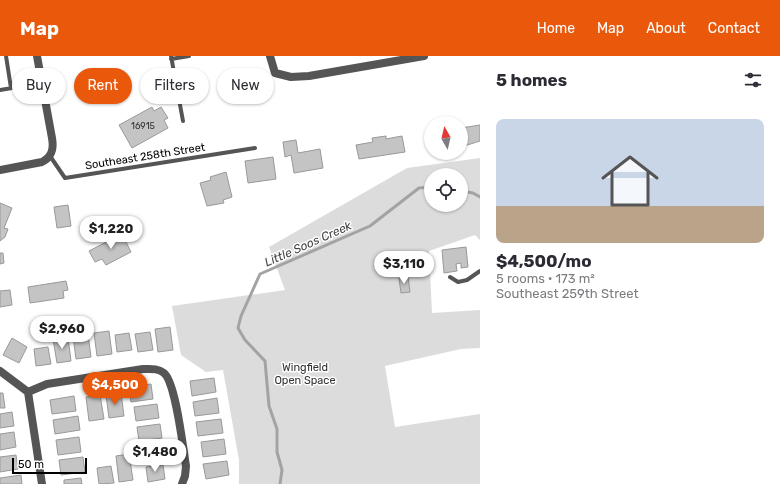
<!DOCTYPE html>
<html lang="en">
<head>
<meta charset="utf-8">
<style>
  :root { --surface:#fff; --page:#f7f7f7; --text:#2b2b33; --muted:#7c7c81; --line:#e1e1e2; --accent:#ea580c }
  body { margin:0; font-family:Rubik,sans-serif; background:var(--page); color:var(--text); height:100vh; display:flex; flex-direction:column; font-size:15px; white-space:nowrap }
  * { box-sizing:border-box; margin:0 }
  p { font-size:13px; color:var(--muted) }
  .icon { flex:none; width:22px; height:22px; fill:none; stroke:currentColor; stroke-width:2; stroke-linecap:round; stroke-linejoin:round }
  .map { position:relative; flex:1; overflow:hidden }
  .drawer { display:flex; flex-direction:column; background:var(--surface); width:300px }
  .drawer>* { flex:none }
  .top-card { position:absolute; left:12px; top:12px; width:380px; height:36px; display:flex; gap:8px }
  .needle { width:26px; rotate:352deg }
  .tools { position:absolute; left:424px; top:60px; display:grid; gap:8px }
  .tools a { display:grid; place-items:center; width:44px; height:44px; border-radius:50%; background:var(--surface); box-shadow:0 1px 3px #0004; font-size:20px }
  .scale { position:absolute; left:12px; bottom:10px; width:75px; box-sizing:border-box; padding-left:4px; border:2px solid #000; border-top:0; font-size:11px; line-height:14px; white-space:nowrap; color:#000; -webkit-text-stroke:3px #fff; paint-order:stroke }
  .price { position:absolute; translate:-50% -34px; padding:0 9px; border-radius:14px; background:#fff; color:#222; font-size:13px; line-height:26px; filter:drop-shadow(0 1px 2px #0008) }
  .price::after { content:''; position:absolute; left:50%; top:24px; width:12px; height:9px; margin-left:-6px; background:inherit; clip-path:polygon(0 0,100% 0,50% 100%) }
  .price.current { background:var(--accent); color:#fff }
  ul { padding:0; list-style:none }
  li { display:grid; align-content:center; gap:8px; height:212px; padding:0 16px }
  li+li { border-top:1px solid var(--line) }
  li span { display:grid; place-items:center; height:124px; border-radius:8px; color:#555 }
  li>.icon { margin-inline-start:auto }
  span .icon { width:72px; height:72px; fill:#fffc; stroke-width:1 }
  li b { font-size:17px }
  h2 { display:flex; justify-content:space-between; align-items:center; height:48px; padding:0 16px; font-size:17px }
  .tag { padding:0 14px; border-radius:18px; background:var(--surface); box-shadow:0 1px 3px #0004; font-size:14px; line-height:36px }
  .tag.current { background:var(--accent); color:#fff }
  header { display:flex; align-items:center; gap:24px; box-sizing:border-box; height:56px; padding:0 20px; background:var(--accent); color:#fff }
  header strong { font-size:19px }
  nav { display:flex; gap:22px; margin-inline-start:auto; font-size:14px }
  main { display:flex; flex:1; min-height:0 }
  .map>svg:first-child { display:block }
  .green { fill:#dcdcdc; fill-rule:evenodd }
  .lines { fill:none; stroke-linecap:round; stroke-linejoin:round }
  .stream { stroke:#a3a3a3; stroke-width:3 }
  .building { fill:#c4c4c4; stroke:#999 }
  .lane { stroke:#555; stroke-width:4 }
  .street { stroke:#555; stroke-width:8 }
  .labels { text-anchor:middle; stroke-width:3; stroke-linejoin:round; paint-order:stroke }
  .number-label { font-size:9px; fill:#313131 }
  .street-label { font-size:11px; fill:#000; stroke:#fff }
  .park-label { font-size:11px; fill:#333; stroke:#fff }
  .water-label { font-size:12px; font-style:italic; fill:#444; stroke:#fff }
</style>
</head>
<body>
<header>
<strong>Map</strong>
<nav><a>Home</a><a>Map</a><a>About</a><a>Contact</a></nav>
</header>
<main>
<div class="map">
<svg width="480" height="428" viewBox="0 0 480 428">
  <rect width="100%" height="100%" fill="#fff"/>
  <path class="green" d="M480,102V184L475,179L429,195L432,257L480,254V292L461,293L385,310L395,371L480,358V428H239V404L223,314L206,316L181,299L172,250L285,234L269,191L407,112ZM431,119H461V149H431Z"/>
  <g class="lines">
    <path class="stream" d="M461,135L473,137L480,141
      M280,428L282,414L277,396V373L269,350L265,305L245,284L238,272L241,260L260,218L370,170L419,132L431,131"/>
  </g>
  <path class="building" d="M152,51L154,55L161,51L168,62L164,64L168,72L132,92L119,69Z
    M480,69V85L461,91V72Z
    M386,80V83L402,80L405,96L359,103L356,89L373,86L372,82Z
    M296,84L298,97L320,93L323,112L294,117L291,99L285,101L283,86Z
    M273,101L276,123L248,127L245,105Z
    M226,116L232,141L223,144L224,147L207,150L200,127L211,124L210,121Z
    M0,147L12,152L4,172L8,173L5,181L0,185Z
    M68,149L71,170L57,172L54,151Z
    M122,178L131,196L106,209L102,203L95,206L89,195Z
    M466,191L468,211L461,212V207L456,208L457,215L444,217L442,194Z
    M0,197H3L4,207L0,208Z
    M408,221L410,236L401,237L399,222Z
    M66,225L68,234L63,235L64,242L30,247L28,231Z
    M10,234L12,249L0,251V235Z
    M170,271L173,294L158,296L155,273Z
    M109,275L112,298L97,300L94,277Z
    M150,276L153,294L138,296L135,278Z
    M129,277L132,294L117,296L115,279Z
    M88,278L91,301L76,303L73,280Z
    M68,281L71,305L57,307L53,283Z
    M12,282L27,291L19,307L3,299Z
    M48,291L51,308L36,310L34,293Z
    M214,322L216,336L192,340L190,325Z
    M151,328L153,343L131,346L129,331Z
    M0,337H3L5,352H0Z
    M121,337L124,360L109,362L106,339Z
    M100,339L104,363L89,365L86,341Z
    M74,340L76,355L52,358L50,344Z
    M217,342L219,357L195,360L193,346Z
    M157,348L159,362L136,365L134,351Z
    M12,356L14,370L0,372V358Z
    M78,360L80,374L55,378L53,364Z
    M221,363L223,377L198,380L196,366Z
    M160,368L162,382L139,385L137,371Z
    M14,376L16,391L0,394V378Z
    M79,381L81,396L58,399L56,384Z
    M224,383L226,398L203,401L201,386Z
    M164,388L166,403L143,406L141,391Z
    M129,398L133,424L119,426L116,400Z
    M16,399L18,413L0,416V401Z
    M83,401L85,416L61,419L59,404Z
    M227,405L229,419L206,423L203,408Z
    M163,409L165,423L148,426L146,411Z
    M111,410L114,427L99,428L97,412Z
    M21,419L22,428H0V422Z
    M81,422L82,428H64V424Z"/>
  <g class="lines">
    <path class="lane" d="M6,0L11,32
      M171,0L183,65
      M171,3L189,0
      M0,34L42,27
      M50,100L65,122L255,92
      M450,221L458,226L467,224L480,215"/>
    <path class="street" d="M270,0L275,17L291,21L309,20L424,0
      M0,114L42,106C52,101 54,93 52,82L37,0
      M0,315L28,336L42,428
      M28,336L47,328L143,313C151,313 158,312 164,317C176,327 183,393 186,410L185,420L182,428"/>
  </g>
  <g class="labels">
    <g class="number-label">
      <text x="143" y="73">16915</text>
    </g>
    <g class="street-label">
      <text transform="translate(145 100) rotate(-9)" y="4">Southeast 258th Street</text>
    </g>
    <g class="park-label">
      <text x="305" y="315">Wingfield<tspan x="305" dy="13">Open Space</tspan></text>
    </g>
    <g class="water-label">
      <text transform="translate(308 188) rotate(-24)" y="4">Little Soos Creek</text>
    </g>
  </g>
</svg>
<div class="tools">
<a><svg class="needle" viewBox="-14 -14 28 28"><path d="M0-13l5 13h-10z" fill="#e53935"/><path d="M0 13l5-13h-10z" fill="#7c7c81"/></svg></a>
<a><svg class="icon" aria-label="locate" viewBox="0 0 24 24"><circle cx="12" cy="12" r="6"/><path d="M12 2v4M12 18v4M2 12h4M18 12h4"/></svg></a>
</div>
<div class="scale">50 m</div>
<b class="price" style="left:111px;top:194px">$1,220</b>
<b class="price" style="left:404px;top:229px">$3,110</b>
<b class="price" style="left:62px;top:294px">$2,960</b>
<b class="price current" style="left:115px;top:350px">$4,500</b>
<b class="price" style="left:155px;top:417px">$1,480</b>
<div class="top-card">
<a class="tag">Buy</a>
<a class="tag current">Rent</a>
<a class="tag">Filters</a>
<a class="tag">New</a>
</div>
</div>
<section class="drawer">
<h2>5 homes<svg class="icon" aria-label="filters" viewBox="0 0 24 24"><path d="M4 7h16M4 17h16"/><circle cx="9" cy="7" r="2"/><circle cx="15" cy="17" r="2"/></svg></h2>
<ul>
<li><span style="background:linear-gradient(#c9d6e8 70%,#b9a48a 0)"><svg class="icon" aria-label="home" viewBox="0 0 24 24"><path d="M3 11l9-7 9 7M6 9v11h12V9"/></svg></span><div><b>$4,500/mo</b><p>5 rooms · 173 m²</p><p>Southeast 259th Street</p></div></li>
</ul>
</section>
</main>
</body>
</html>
